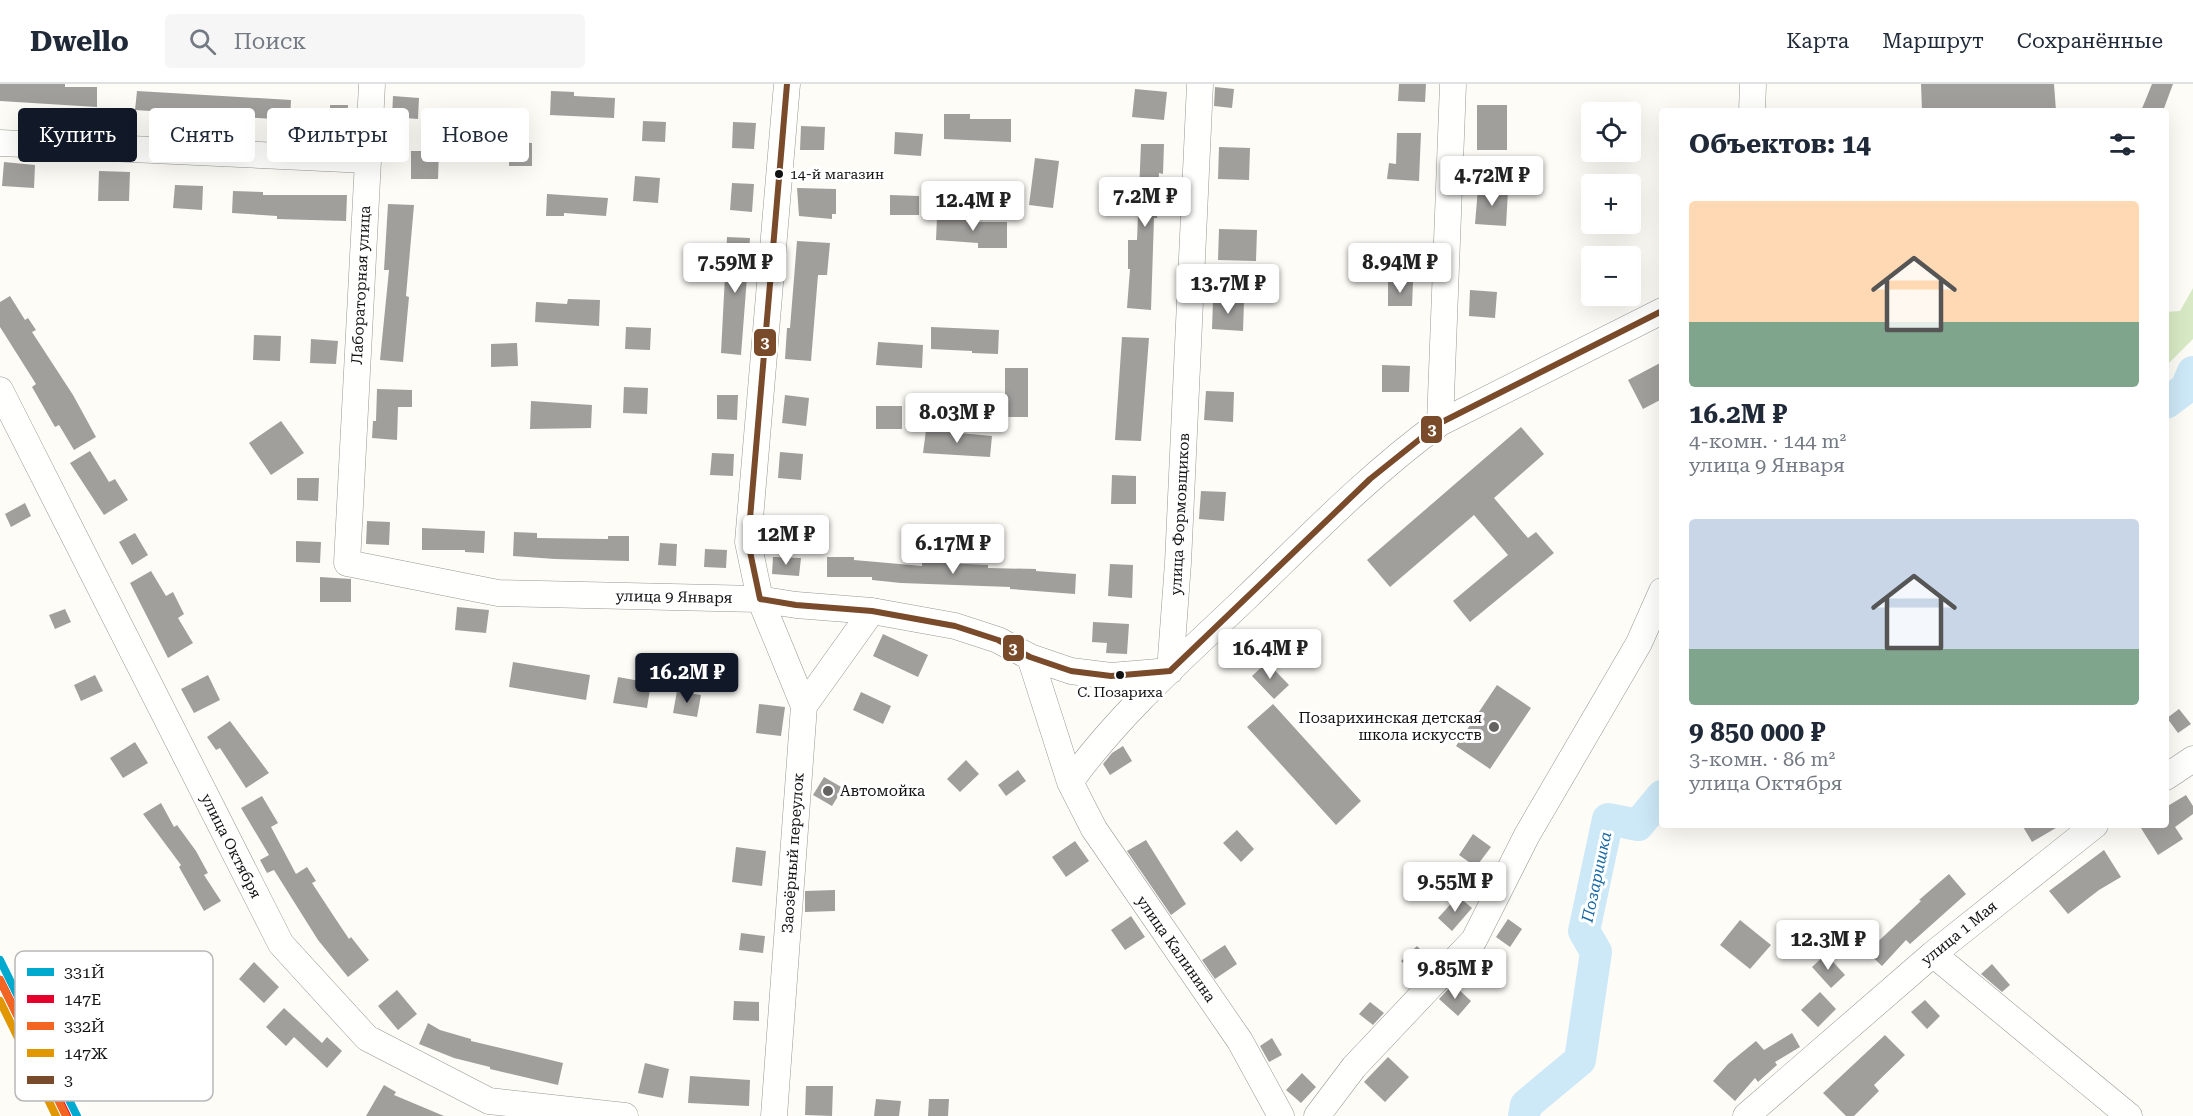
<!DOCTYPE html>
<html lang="ru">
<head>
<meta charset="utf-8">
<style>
  :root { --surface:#fff; --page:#f6f6f7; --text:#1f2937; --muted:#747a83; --line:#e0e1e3; --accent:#111827 }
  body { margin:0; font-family:"Roboto Serif",serif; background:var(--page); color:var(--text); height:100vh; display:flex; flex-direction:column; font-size:22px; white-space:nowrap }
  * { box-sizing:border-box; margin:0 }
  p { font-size:20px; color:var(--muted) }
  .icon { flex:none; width:33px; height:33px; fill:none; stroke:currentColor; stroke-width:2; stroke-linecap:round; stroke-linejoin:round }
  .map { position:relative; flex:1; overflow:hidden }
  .panel { position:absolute; left:1659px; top:24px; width:510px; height:720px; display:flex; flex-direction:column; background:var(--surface); border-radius:6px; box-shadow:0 6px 24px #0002 }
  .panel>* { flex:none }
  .hud { position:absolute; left:18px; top:24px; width:570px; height:54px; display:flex; gap:12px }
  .tools { position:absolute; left:1581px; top:18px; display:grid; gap:12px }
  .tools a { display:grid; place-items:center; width:60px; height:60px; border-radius:6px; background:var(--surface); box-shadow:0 6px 24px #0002; font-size:30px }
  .price { position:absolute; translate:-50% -51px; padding:0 14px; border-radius:6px; background:#fff; color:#222; font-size:20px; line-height:39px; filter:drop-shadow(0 2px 3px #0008) }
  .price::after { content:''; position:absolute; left:50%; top:36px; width:18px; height:14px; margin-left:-9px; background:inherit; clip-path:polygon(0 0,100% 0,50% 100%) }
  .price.current { background:var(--accent); color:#fff }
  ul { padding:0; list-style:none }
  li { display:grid; align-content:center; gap:12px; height:318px; padding:0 30px }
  li span { display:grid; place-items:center; height:186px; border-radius:6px; color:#555 }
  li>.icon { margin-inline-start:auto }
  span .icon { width:108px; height:108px; fill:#fffc; stroke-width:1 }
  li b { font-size:26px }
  h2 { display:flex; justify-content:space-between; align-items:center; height:72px; padding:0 30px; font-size:26px }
  .chip { padding:0 21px; border-radius:6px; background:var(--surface); box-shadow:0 6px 24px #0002; font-size:21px; line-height:54px }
  .chip.current { background:var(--accent); color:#fff }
  header { display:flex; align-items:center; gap:36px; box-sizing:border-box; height:84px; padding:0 30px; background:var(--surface); border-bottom:2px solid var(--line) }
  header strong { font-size:28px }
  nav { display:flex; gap:33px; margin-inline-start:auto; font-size:21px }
  .search { width:420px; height:54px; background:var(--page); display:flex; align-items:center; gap:15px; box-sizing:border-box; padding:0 21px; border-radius:6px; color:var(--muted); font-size:22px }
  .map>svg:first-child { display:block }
  .forest { fill:#d8eac5 }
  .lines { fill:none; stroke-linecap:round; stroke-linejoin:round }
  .river { stroke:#cde8f7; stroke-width:32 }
  .building { fill:#a19f9c }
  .minor-casing { stroke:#979795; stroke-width:27 }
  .minor { stroke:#fffffe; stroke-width:26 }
  .bus-1-casing { stroke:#fff; stroke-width:10 }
  .bus-1 { stroke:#7a4b2a; stroke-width:6 }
  .rail-1-casing { stroke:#fff; stroke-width:12 }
  .rail-2-casing { stroke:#fff; stroke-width:12 }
  .rail-3-casing { stroke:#fff; stroke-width:12 }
  .rail-4-casing { stroke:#fff; stroke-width:12 }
  .rail-1 { stroke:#00a9ce; stroke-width:8 }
  .rail-2 { stroke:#e4002b; stroke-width:8 }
  .rail-3 { stroke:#f26522; stroke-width:8 }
  .rail-4 { stroke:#e09702; stroke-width:8 }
  .bus-dot { fill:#111; stroke:#fff; stroke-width:2 }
  .poi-dot { fill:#646362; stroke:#fff; stroke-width:2 }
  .labels { text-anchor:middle; stroke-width:6; stroke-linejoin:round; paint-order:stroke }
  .bus-label { font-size:14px; fill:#111; stroke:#fff; text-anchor:start }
  .street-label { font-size:15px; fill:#111; stroke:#fff }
  .poi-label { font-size:15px; fill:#111; stroke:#fff; text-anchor:end }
  .water-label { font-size:16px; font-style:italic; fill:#1768a6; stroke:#fff }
  .key { fill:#fff; stroke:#b8b8b8; stroke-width:1.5 }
  .key-label { font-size:16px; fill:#111 }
  .line-badge { stroke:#fff; stroke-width:2 }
  .badge-label { font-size:16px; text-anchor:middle; font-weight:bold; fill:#fff }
</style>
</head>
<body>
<header>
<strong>Dwello</strong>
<div class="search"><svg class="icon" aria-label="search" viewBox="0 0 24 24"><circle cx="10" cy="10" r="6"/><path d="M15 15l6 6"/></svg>Поиск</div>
<nav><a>Карта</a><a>Маршрут</a><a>Сохранённые</a></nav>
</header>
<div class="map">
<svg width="2193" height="1032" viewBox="0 0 2193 1032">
  <rect width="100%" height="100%" fill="#fdfcf7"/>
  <path class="forest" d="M2193,204V255L2166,282V228L2180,227Z"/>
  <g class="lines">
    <path class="river" d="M2166,319L2186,304L2193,288
      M1524,1032L1526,1021L1580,976L1596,868L1584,847L1608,735L1638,741L1662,712"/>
  </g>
  <path class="building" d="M0,0H65V3H97V23L0,17Z
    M1399,0H1426L1425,18L1398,17Z
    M1921,0H2054L2056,27H1922Z
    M2152,0H2173L2163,27H2141Z
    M1215,3L1234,5L1232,24L1214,22Z
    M1135,5L1167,8L1164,36L1132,33Z
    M137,7L291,16L290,36L135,26Z
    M551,7L574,8V12L615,14L614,34L550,31Z
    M393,12L419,14L418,35L392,33Z
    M330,21H348L347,40H330Z
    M1477,21H1507V66H1477Z
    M944,30H970V35H1011V58L944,55Z
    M643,37L666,38L665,58L642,57Z
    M733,38L756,39L754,65L732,64Z
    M801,42L825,43L824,66H800Z
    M895,48L923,50L921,72L894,70Z
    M1397,49H1421L1419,97L1387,95L1389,79L1396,80Z
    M509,58L532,59V82H509Z
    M1141,60H1164L1163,90L1159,89L1157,134H1154L1151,226L1127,224L1130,185H1128V156H1137Z
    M1219,63L1250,64L1249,96L1218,95Z
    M411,67H439L438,95H411Z
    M1035,74L1059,77L1053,124L1029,121Z
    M4,78L35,81L34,104L2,102Z
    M99,87L130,88L129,117H98Z
    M635,92L660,94L658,119L633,117Z
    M732,99L754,100L752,128L730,126Z
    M175,101L203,102L202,126L173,124Z
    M797,104L836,105V130H832V135L799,132Z
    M1478,104L1508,107L1506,142L1475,140Z
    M233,107L263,108V111H347L346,137L277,135V132L232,129Z
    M547,110L608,114L606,132L564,129V132H546Z
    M890,111L919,112V131H890Z
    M388,120L414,121L406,212L409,213L403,278L380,276L389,186H384Z
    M937,133L966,135V138H1007V164H978V159L936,156Z
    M1219,145L1257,146L1256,177L1218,176Z
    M727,153L750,154L741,271L721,269Z
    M797,157L830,159L827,191H818L811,277L785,275L787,244H790Z
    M1388,198H1413L1412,222H1388Z
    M1470,206L1497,208L1495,234L1469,232Z
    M10,212L25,236L28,234L36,246L32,248L73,311L96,353L74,366L59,341L55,343L32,303L36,300L0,243V218Z
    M568,215L600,216L599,242L535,238L536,218L567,220Z
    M1213,216L1244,217L1243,247L1212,245Z
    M626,243L651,244L650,266L625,265Z
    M931,243L999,246L998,270L972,269V267L931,265Z
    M254,251L281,252L280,277L253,276Z
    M1122,253L1149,254L1141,357L1115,356Z
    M311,255L338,257L336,280L310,279Z
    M878,258L923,261L922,284L876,281Z
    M517,259L518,282L491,283V260Z
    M1662,278V315L1643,325L1628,296Z
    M1382,281L1410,282L1409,308H1382Z
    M1005,284H1028V333H1005Z
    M624,303L648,304L647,330L623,329Z
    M377,305L412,306V323H398L397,356L372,354L373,337H376Z
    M1206,307L1234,308L1233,338L1204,336Z
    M717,311H738L737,336L717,335Z
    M785,311L809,314L806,342L782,339Z
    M531,317L592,321L591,344L530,345Z
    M876,322H902V345H876Z
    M281,337L304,369L271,391L249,359Z
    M1521,343L1544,370L1494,414L1528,454L1536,448L1554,469L1470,538L1453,517L1508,471L1474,431L1390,503L1367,476Z
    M926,346L992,352L990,373L923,369Z
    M90,367L109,398L115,395L128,416L104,431L70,379Z
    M780,368L803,370L801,396L778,394Z
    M712,369L734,370L733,392L710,391Z
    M1112,391L1136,392V420H1111Z
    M297,394H319L318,417L297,416Z
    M1201,407L1226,408L1224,437L1199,435Z
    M25,419L31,432L11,443L5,430Z
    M367,437L390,438L389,461L366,460Z
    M422,444L485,447L484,469L465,468V466H422Z
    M514,448L537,449V454L608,455V452H629V477L555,475L513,472Z
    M135,449L148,471L132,481L119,458Z
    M296,457L321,458L320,479L296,478Z
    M660,459L677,460L676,482L658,481Z
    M705,465L727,466L726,484L704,483Z
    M773,473L801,474L799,492L772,490Z
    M827,473H854V476L922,482V476L945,477V479L988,481V484L1036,485V487L1076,490L1075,510L1010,505V503L901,499L872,496V493H827Z
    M1110,480L1133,481L1132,514L1108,512Z
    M151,487L166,512L173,508L184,530L178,534L193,559L168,574L130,499Z
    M320,493L351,495V518H320Z
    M457,523L489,526L486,549L455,546Z
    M65,525L71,538L55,545L49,531Z
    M1093,538L1129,540L1127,570L1106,569L1107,559L1092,558Z
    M883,550L928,571L918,593L873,572Z
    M513,578L590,591L586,616L509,603Z
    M1267,578L1289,601L1274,615L1252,592Z
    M95,591L103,607L81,617L74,601Z
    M208,591L220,616L194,629L181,605Z
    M618,593L651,599L647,624L613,619Z
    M1497,601L1531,624L1490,685L1456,662Z
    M677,607L701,611L697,633L673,629Z
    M861,608L891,622L883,640L853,626Z
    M759,620L785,623L781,652L756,649Z
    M1273,620L1361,717L1336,741L1247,643Z
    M2179,625L2191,640L2178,649L2167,634Z
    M230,637L269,689L246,704L220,664L216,666L207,653Z
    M135,658L148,679L123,694L110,674Z
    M1123,662L1132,677L1110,691L1103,680L1112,669Z
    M966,676L979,690L960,708L947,695Z
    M1018,686L1026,697L1006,712L998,701Z
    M824,693L843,704L832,722L813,711Z
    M2186,711L2193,722V730L2175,743L2183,755L2158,771L2139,741H2166V723Z
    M262,712L278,739L271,743L296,790L307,783L316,797L312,799L331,828L349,855L351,853L369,876L348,893L318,856L274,786L267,789L260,776L269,771L241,724Z
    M161,719L174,743L177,741L196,767L208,789L204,791L221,817L204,827L179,783L181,781L143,730Z
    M2022,741H2061L2032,758Z
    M1237,746L1254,765L1241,778L1223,759Z
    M1473,750L1491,763L1476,783L1459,771Z
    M1146,756L1186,820L1171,831L1127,767Z
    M1075,757L1089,777L1066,793L1052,773Z
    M736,763L766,767L762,802L732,798Z
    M2104,766L2121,793L2099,806L2068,830L2049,807Z
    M1949,790L1966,810L1910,860L1906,856L1882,882L1867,868L1921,817L1919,816Z
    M835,806V827L805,828V807Z
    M1458,812L1472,824L1452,847L1438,834Z
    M1131,832L1145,853L1125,866L1111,846Z
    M1508,835L1522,845L1510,863L1496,853Z
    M1740,836L1771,861L1750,885L1720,861Z
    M741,849L765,852L763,869L739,866Z
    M1225,861L1237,880L1215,895L1202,876Z
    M1417,862L1431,876L1415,891L1401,877Z
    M1826,870L1845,891L1831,904L1812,883Z
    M254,878L279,903L264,919L239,895Z
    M1992,880L2010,901L2002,908L1981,890Z
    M1453,900L1471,917L1458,932L1439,915Z
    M397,906L417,930L398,946L378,922Z
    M1820,908L1836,925L1818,943L1801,926Z
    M1925,916L1940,932L1927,945L1911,928Z
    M734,917L759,918V937L733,936Z
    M1370,918L1384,929L1373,941L1359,930Z
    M284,924L322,959L327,953L342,967L327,984L294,953L286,962L266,943Z
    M428,939L440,946L471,955V957L563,979L558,1001L490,985V983L454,974L419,960Z
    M1792,949L1800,963L1775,978L1777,981L1758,998L1755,994L1735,1017L1713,997L1728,980L1756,957L1764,966Z
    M1885,951L1905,971L1874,1001L1879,1007L1854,1032H1846L1823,1009Z
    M1272,954L1282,971L1269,978L1260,962Z
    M1388,973L1409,993L1385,1018L1364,998Z
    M645,979L669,985L663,1014L638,1009Z
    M1302,989L1316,1003L1301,1019L1286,1006Z
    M690,992L750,996L749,1022L688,1019Z
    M384,1001L396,1008L394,1011L444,1032H366Z
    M806,1002H833L832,1032L805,1031Z
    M876,1015L901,1017L899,1032H874Z
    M929,1015H949L948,1032H928Z"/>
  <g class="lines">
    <defs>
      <path id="minor" d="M372,0L347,479L498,509L758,515L796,521L872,527L955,542L998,556L1030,573L1071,587L1111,592L1170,587
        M1752,27L1753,0
        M0,59L367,76
        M0,306L281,860L367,954L489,1017L625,1032
        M1440,339L1453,0
        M1030,573L1070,698L1094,745L1240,957L1281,1032
        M1170,587L1178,479L1200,0
        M804,622L872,527
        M2166,693L2193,675
        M1070,698C1120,629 1185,572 1247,513C1309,453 1370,390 1440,339L1662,227
        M1933,870L2129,1032
        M774,1032L804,622L760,515L748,458L787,0
        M1317,1032L1354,983L1474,856L1527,751L1639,559L1662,507
        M1746,1032L1933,870L2095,741"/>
    </defs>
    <use href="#minor" class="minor-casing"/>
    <use href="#minor" class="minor"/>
    <defs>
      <path id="bus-1" d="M787,0L748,458L760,515L796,521L872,527L955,542L998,556L1030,573L1071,587L1111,592L1170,587L1370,395L1440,339L1662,227"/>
    </defs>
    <use href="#bus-1" class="bus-1-casing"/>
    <use href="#bus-1" class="bus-1"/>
    <defs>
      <path id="rail-1" d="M0,876L77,1032"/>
      <path id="rail-2" d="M0,896L67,1032"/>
      <path id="rail-3" d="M0,896L66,1032"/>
      <path id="rail-4" d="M0,917L56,1032"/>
    </defs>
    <use href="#rail-1" class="rail-1-casing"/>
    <use href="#rail-2" class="rail-2-casing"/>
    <use href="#rail-3" class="rail-3-casing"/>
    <use href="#rail-4" class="rail-4-casing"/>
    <use href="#rail-1" class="rail-1"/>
    <use href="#rail-2" class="rail-2"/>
    <use href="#rail-3" class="rail-3"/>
    <use href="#rail-4" class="rail-4"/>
  </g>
  <g class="bus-dot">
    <circle cx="779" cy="90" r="5"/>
    <circle cx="1120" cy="591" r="5"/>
  </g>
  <g class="poi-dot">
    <circle cx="1494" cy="643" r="6"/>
    <circle cx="828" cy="707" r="6"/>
  </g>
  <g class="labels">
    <g class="bus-label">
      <text x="790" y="95">14-й магазин</text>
      <text x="1120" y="613" text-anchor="middle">С. Позариха</text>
    </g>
    <g class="street-label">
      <text transform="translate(361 201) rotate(-87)" y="5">Лабораторная улица</text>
      <text transform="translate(1180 430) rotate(-87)" y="5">улица Формовщиков</text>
      <text transform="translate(674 513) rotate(1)" y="5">улица 9 Января</text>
      <text transform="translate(231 762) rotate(63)" y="5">улица Октября</text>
      <text transform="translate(793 769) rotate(-86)" y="5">Заозёрный переулок</text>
      <text transform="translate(1959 849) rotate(-39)" y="5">улица 1 Мая</text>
      <text transform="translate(1176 865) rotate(55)" y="5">улица Калинина</text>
    </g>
    <g class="poi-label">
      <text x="1482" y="639">Позарихинская детская<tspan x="1482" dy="17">школа искусств</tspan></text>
      <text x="840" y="712" text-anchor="start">Автомойка</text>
    </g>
    <g class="water-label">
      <text transform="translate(1596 793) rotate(-78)" y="6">Позаришка</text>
    </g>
  </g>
  <rect x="15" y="867" width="198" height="150" rx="9" class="key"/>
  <rect x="27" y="884" width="27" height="8" fill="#00a9ce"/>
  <rect x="27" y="911" width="27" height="8" fill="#e4002b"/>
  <rect x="27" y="938" width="27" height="8" fill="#f26522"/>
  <rect x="27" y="965" width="27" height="8" fill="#e09702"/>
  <rect x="27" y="992" width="27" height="8" fill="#7a4b2a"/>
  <g class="key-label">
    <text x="64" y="894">331Й</text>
    <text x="64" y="921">147Е</text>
    <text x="64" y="948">332Й</text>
    <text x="64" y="975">147Ж</text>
    <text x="64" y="1002">3</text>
  </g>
  <g class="line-badge">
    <rect x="753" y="244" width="24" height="29" rx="6" fill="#7a4b2a"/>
    <rect x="1420" y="331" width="23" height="29" rx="6" fill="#7a4b2a"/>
    <rect x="1002" y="550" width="23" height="28" rx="6" fill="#7a4b2a"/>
  </g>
  <g class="badge-label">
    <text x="765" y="264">3</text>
    <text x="1432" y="351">3</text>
    <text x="1013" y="570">3</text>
  </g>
</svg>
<div class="tools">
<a><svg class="icon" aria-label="locate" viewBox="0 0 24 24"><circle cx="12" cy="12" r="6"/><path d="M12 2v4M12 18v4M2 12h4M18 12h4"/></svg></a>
<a>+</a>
<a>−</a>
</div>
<b class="price" style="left:1492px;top:123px">4.72M ₽</b>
<b class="price" style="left:1145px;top:144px">7.2M ₽</b>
<b class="price" style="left:973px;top:148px">12.4M ₽</b>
<b class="price" style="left:735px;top:210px">7.59M ₽</b>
<b class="price" style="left:1400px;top:210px">8.94M ₽</b>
<b class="price" style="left:1228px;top:231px">13.7M ₽</b>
<b class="price" style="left:957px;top:360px">8.03M ₽</b>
<b class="price" style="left:786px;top:482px">12M ₽</b>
<b class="price" style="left:953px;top:491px">6.17M ₽</b>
<b class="price" style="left:1270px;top:596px">16.4M ₽</b>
<b class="price current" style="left:687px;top:620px">16.2M ₽</b>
<b class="price" style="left:1455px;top:829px">9.55M ₽</b>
<b class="price" style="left:1828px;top:887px">12.3M ₽</b>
<b class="price" style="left:1455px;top:916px">9.85M ₽</b>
<div class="hud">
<a class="chip current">Купить</a>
<a class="chip">Снять</a>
<a class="chip">Фильтры</a>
<a class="chip">Новое</a>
</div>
<section class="panel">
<h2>Объектов: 14<svg class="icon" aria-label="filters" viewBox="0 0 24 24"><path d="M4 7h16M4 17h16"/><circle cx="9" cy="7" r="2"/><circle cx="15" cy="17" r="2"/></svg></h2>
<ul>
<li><span style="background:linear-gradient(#ffd9b3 65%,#7fa58c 0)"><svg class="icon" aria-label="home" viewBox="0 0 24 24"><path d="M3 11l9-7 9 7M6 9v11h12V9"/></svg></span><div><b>16.2M ₽</b><p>4-комн. · 144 m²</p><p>улица 9 Января</p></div></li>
<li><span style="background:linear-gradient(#c9d6e8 70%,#7fa58c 0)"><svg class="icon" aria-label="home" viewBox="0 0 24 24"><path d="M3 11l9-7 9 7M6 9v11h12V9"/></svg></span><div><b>9 850 000 ₽</b><p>3-комн. · 86 m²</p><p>улица Октября</p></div></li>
</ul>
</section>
</div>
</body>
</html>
